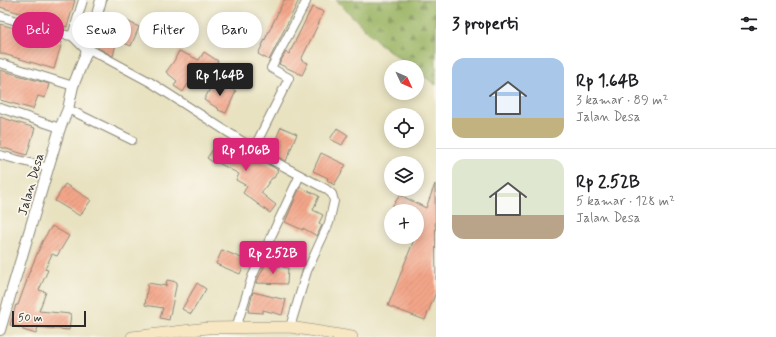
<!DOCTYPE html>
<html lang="id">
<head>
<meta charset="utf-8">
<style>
  :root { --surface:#fff; --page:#f2f2f2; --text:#202124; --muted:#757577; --line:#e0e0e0; --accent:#db2777 }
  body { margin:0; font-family:Mynerve,sans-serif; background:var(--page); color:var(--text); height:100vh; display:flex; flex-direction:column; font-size:15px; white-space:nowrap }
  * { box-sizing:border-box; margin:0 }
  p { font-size:13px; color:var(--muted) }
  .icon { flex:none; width:22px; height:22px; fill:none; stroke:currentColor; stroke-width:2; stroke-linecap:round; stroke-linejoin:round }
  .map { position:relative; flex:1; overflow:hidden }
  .sheet { display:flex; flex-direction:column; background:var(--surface); width:340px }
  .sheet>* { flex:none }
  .banner { position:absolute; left:12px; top:12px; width:364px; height:36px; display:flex; gap:8px }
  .needle { width:26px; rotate:134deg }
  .controls { position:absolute; left:384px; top:60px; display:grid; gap:8px }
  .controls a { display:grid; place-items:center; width:40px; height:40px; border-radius:50%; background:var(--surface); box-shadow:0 2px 10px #0003; font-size:20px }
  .scale { position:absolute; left:12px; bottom:10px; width:74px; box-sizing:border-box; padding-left:4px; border:2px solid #2b2b2b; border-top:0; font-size:11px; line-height:14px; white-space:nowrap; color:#2b2b2b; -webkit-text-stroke:3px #fbf7ec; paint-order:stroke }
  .price { position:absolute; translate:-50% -34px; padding:0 9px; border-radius:4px; background:var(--accent); color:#fff; font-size:13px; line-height:26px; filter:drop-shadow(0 1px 2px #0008) }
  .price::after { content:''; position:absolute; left:50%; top:24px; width:12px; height:9px; margin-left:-6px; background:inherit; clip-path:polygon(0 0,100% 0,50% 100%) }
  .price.selected { background:#222; color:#fff }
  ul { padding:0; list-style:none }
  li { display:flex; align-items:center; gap:12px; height:100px; padding:0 16px }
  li+li { border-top:1px solid var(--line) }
  li span { display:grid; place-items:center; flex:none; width:112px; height:80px; border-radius:12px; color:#555 }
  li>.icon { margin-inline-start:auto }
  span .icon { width:48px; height:48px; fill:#fffc; stroke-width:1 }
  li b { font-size:17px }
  h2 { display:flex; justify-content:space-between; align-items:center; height:48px; padding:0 16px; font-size:17px }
  .pill { padding:0 14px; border-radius:18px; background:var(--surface); box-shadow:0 2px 10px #0003; font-size:14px; line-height:36px }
  .pill.selected { background:var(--accent); color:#fff }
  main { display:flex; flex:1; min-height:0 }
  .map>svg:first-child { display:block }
  .forest { fill:url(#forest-firs); stroke:#647048 }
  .building { fill:url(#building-hatch) }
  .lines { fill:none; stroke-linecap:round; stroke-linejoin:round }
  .minor-casing { stroke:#8a8676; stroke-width:10 }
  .tertiary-casing { stroke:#8a8676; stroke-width:12 }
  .secondary-casing { stroke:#8a8676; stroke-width:12 }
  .minor { stroke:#fff; stroke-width:8 }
  .tertiary { stroke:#fff; stroke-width:10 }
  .secondary { stroke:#f7e8c3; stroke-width:11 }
  .labels { text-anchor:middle; stroke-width:3.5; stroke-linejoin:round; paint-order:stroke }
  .street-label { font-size:13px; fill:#2b2b2b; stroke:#fbf7ec }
</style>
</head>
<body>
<main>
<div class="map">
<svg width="436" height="337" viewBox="0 0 436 337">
  <defs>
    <pattern id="forest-firs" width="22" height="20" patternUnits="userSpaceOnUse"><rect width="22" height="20" fill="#9cb566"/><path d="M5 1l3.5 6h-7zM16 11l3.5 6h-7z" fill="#7f9354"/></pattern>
    <pattern id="building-hatch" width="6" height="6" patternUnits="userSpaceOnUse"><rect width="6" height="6" fill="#f3a589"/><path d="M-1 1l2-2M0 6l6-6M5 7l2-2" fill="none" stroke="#d08e76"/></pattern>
  </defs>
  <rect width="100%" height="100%" fill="#fbf7ec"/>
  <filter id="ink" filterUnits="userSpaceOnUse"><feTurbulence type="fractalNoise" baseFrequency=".025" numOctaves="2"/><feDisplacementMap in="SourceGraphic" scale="8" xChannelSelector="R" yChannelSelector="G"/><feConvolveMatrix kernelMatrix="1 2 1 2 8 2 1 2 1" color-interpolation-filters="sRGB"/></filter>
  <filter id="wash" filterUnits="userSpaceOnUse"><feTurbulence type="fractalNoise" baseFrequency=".012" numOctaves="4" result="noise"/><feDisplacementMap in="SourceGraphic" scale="16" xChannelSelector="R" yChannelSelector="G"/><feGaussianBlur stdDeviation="0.9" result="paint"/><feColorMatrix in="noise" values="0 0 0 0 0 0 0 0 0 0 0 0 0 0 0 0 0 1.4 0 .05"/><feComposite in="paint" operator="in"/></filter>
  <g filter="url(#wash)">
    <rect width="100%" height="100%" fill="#e8e2c1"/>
    <path class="forest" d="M336,0H436V85L417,71V67H411L379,43Z"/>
    <g id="blocks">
      <path class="building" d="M0,0H75L67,27L0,7Z
        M284,0H299L269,60L258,54Z
        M312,7L324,12L301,60L308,63L302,75L279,64L286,52L289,54Z
        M113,14L139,27L131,46L117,40L113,56L98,48L102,34Z
        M0,24L62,42L54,69L0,53Z
        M179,51L199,60L204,52L218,61L209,75L198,68L183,92L174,86L177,81L166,72L174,61Z
        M0,70L49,84L45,98L38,96L33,109L0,100Z
        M213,83L227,90L228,88L236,91L226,113L218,110L219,109L204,100Z
        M0,117L35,128L27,155L0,147Z
        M281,127L297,134L286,161L270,153Z
        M337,128L348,135L342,145L330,139Z
        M220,139L242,153L244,150L278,170L274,178H272L261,193L276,205L270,213L243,193L247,186L236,180L239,174L215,161L214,163L207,158Z
        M321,153L346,165L334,185L327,180L328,178L313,171Z
        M65,184L91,200L80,216L55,201Z
        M435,184L436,292L425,320L388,306L415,237H417V211H389L400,195L426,208Z
        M300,187L319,196L313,210L323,215L319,223L322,225L317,236L303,228V230L285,222Z
        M52,226L69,236L57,256L52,254L45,269L48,270L39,290L46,292L39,311L71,314L69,330L38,327L36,334L23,330V328L10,325L16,305H18L27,280H26L43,240Z
        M222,250L246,260L240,274L216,264Z
        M267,261L278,266L288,268L287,284L256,283Z
        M167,280L177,282L169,320L160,318L163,308L145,305L148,283L166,286Z
        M197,283L206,289L191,314L182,309Z
        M253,292L286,300L282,315L263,310V313L248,312Z"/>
    </g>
  </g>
  <g filter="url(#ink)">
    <use href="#blocks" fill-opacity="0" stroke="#8a8676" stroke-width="1"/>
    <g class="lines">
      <defs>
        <path id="minor" d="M83,0L72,36L87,51
          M0,16L59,34L72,36
          M87,48L150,82L268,158L326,189L332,194L334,201L329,223L307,271L290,327
          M0,63L73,86
          M0,108L60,128
          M68,109L132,140
          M254,148L289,78L271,68L306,2
          M0,155L49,168
          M236,328L252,277L300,175"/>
        <path id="tertiary" d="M0,330L60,128L68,109L73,86L87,51L101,0"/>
        <path id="secondary" d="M132,337L208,328L290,327L352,337"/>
      </defs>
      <use href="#minor" class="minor-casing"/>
      <use href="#tertiary" class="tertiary-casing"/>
      <use href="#secondary" class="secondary-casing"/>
      <use href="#minor" class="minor"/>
      <use href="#tertiary" class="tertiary"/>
      <use href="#secondary" class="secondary"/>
    </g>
  </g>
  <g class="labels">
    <g class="street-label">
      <text transform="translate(30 184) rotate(-74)" y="5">Jalan Desa</text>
    </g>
  </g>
</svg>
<div class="controls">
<a><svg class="needle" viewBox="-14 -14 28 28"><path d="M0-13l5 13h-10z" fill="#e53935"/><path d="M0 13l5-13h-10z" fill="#757577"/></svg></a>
<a><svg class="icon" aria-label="locate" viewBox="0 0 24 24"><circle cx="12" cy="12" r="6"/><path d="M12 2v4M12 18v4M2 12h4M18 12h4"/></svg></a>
<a><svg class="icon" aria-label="layers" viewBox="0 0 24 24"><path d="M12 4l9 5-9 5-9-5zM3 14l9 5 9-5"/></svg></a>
<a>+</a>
</div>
<div class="scale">50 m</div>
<b class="price selected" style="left:220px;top:97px">Rp 1.64B</b>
<b class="price" style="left:246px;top:172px">Rp 1.06B</b>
<b class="price" style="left:273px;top:275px">Rp 2.52B</b>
<div class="banner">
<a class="pill selected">Beli</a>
<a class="pill">Sewa</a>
<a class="pill">Filter</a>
<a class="pill">Baru</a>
</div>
</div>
<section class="sheet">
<h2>3 properti<svg class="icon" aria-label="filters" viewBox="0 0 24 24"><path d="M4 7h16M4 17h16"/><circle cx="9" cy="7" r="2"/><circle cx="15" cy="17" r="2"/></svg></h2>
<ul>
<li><span style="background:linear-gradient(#a9c7e8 75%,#c2b280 0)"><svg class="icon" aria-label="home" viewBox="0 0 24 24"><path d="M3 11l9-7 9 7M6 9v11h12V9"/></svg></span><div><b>Rp 1.64B</b><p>3 kamar · 89 m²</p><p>Jalan Desa</p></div></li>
<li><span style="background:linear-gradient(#dfe7d0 70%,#b9a48a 0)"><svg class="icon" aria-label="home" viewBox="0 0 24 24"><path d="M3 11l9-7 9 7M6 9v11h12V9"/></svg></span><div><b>Rp 2.52B</b><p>5 kamar · 128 m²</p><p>Jalan Desa</p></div></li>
</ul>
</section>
</main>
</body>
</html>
